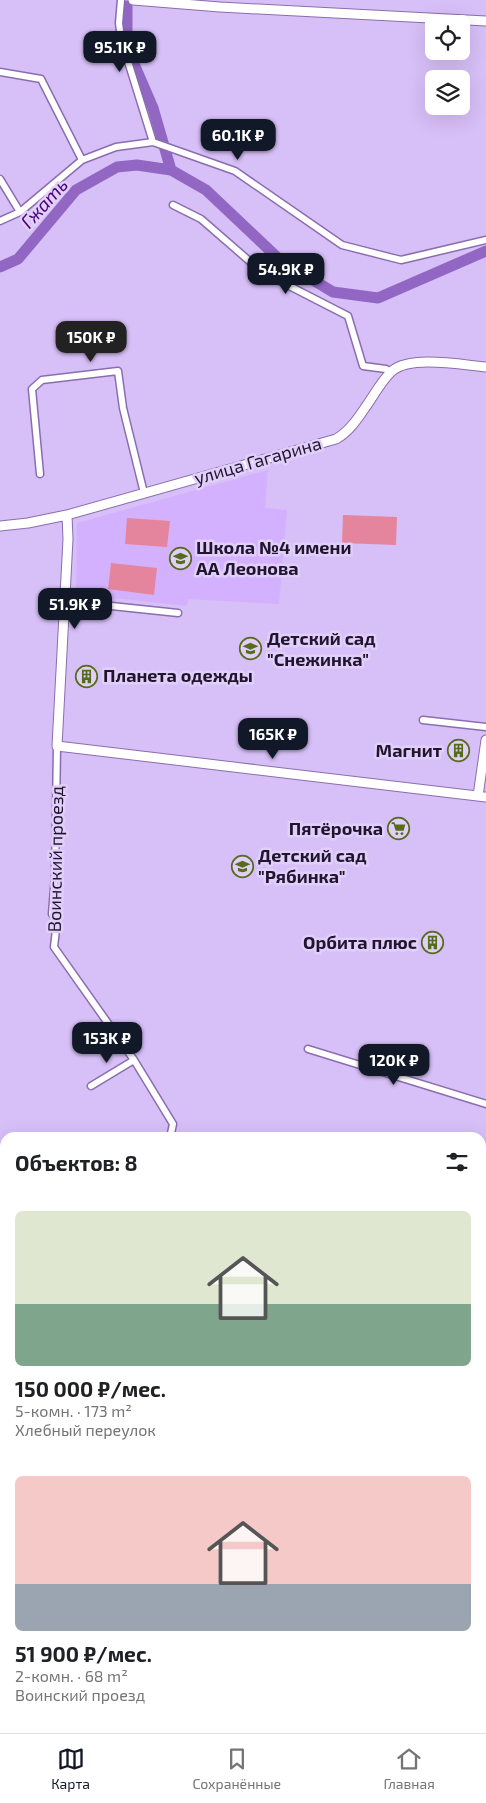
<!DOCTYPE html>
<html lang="ru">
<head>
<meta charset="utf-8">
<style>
  :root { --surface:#fff; --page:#f6f6f6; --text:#202124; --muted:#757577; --line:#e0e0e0; --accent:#111827 }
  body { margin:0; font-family:"Exo 2",sans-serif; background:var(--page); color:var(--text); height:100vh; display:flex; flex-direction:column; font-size:19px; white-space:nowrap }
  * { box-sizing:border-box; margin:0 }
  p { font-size:16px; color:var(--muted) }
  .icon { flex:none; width:28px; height:28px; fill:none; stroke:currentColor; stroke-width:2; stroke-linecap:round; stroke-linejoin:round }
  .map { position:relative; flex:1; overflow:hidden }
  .panel { position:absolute; left:0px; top:1132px; width:486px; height:601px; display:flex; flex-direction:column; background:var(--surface); border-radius:15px 15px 0 0; box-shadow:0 5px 20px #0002 }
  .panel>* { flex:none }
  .fabs { position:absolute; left:425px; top:15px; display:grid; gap:10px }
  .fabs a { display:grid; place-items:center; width:45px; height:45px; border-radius:8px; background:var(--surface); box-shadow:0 5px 20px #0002; font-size:25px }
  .price { position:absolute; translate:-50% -42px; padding:0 11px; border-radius:10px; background:var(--accent); color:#fff; font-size:16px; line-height:32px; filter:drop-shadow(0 1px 2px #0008) }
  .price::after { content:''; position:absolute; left:50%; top:30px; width:15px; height:11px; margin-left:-8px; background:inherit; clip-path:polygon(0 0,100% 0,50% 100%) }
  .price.active { background:#222; color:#fff }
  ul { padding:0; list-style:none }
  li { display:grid; align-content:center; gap:10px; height:265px; padding:0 15px }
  li span { display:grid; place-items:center; height:155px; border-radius:8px; color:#555 }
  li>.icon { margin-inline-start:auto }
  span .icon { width:90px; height:90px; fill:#fffc; stroke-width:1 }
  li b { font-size:21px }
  h2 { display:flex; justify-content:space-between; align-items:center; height:60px; padding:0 15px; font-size:21px }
  .tabs { display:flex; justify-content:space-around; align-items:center; height:70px; border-top:1px solid var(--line); background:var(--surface); font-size:14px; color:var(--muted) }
  .tabs a { display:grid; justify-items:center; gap:2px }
  .tabs .active { color:var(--accent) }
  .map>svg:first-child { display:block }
  .built { fill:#d3b1fe }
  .green { fill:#e5859d }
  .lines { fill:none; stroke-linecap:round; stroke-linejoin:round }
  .river { stroke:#9266c3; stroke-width:11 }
  .street-casing { stroke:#8b6daf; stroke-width:9 }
  .secondary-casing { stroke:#8b6daf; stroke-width:11 }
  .street { stroke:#fff; stroke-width:6 }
  .secondary { stroke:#fff; stroke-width:9 }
  .rail { stroke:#382a48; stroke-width:2; stroke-dasharray:2.5 5; stroke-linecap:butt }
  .labels { text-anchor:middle; stroke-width:5; stroke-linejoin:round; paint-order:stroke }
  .street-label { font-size:18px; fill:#20142e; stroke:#e1cffa }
  .poi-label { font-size:18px; font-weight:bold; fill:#20142e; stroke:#e1cffa; text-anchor:start }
  .water-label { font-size:19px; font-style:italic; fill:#4a007a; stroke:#e1cffa }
</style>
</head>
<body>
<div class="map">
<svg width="486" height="1733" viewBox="0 0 486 1733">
  <rect width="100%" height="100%" fill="#d7bff7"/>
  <path class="built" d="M268,470L265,508L287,510L279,604L188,599L187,606L76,594L77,523Z
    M100,1729H269L270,1731L263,1733H102Z"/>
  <path class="green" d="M343,515L397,517L396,545L342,543Z
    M127,518L170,521L167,547L125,544Z
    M111,563L157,568L154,595L108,589Z
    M481,1388L486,1389V1516L481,1508Z
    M481,1576L486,1590V1685L481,1677Z
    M295,1729H451L453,1733H297Z"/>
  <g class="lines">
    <path class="river" d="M127,6V39L134,64L153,108L171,170
      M0,267L18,259L76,190L117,167L137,165L171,170L206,190L280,260L333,292L378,298L486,251"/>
    <defs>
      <path id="street" d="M121,0L119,23L121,39L153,142
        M0,72L41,79L82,160
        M0,179L20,212
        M173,205L201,219L262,272L348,316L363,366L386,369L391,372
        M0,221L20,212L82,160L116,147L153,142L235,171L342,245L401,260L486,240
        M40,474L32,389L42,380L118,371L123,408L144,493
        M64,601L178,613
        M423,720L486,727
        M57,746L55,876L52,914L57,921L54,947L134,1060L173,1124L170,1138
        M308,1049L486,1104
        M91,1086L134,1060
        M0,1450L5,1447
        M283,1729L284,1733"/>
      <path id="secondary" d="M133,0L220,7L486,21
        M67,515L68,539L57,746L486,797
        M0,526L28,523L67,515L336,439C350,431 358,418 367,405C374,395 382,380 392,371C411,355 462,365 486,367
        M478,796L486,740"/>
    </defs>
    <use href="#street" class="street-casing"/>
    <use href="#secondary" class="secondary-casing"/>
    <use href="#street" class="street"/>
    <use href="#secondary" class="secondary"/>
    <path class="rail" d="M0,1626L5,1633
      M67,1729L70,1733"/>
  </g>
  <defs>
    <symbol id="school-ring" viewBox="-11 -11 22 22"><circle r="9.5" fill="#e1cffa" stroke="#556c1c" stroke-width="1.5"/><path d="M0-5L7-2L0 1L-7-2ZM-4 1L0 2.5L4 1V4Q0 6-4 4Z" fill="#556c1c"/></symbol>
    <symbol id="building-ring" viewBox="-11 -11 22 22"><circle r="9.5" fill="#e1cffa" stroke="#556c1c" stroke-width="1.5"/><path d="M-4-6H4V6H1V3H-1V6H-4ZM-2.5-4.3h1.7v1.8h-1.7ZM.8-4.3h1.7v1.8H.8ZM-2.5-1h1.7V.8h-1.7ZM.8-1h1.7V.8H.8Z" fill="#556c1c"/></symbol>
    <symbol id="supermarket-ring" viewBox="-11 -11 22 22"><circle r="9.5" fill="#e1cffa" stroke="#556c1c" stroke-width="1.5"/><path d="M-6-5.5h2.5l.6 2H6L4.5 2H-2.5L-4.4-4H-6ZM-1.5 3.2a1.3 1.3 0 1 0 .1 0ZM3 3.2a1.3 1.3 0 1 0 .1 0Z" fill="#556c1c"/></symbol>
  </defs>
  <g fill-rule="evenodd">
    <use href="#school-ring" x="168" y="546" width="25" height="25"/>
    <use href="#school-ring" x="238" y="636" width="25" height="25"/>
    <use href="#building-ring" x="74" y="664" width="25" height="25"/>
    <use href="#building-ring" x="446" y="738" width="25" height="25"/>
    <use href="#supermarket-ring" x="386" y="816" width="25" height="25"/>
    <use href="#school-ring" x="230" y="854" width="25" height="25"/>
    <use href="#building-ring" x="420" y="930" width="25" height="25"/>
  </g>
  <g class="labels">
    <g class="street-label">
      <text transform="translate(258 461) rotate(-16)" y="6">улица Гагарина</text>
      <text transform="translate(56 859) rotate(-89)" y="6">Воинский проезд</text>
    </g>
    <g class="poi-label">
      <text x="196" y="554">Школа №4 имени<tspan x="196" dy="21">АА Леонова</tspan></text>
      <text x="267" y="645">Детский сад<tspan x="267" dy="21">"Снежинка"</tspan></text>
      <text x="103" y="682">Планета одежды</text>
      <text x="442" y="757" text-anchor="end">Магнит</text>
      <text x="383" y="835" text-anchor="end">Пятёрочка</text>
      <text x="258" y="862">Детский сад<tspan x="258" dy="21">"Рябинка"</tspan></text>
      <text x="417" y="949" text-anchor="end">Орбита плюс</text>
    </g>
    <g class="water-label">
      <text transform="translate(44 203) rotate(-48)" y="7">Гжать</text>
    </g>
  </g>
</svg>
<div class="fabs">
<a><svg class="icon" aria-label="locate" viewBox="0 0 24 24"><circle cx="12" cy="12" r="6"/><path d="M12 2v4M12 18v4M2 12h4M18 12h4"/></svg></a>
<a><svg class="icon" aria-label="layers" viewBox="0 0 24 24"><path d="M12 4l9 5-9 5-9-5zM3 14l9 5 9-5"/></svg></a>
</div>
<b class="price" style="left:120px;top:73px">95.1K ₽</b>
<b class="price" style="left:238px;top:161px">60.1K ₽</b>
<b class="price" style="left:286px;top:295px">54.9K ₽</b>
<b class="price active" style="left:91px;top:363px">150K ₽</b>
<b class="price" style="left:75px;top:630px">51.9K ₽</b>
<b class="price" style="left:273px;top:760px">165K ₽</b>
<b class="price" style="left:107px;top:1064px">153K ₽</b>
<b class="price" style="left:394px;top:1086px">120K ₽</b>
<section class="panel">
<h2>Объектов: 8<svg class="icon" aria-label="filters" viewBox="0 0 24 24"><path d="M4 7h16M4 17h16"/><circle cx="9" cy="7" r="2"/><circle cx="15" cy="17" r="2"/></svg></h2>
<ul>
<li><span style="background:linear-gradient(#dfe7d0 60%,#7fa58c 0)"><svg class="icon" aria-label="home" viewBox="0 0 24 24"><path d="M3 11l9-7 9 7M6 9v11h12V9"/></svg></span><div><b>150 000 ₽/мес.</b><p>5-комн. · 173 m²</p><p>Хлебный переулок</p></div></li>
<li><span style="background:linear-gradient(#f6c9c9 70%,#9aa5b1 0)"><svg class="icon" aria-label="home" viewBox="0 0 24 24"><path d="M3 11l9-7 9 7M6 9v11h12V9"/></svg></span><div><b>51 900 ₽/мес.</b><p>2-комн. · 68 m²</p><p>Воинский проезд</p></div></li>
</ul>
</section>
</div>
<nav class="tabs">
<a class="active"><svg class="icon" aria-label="map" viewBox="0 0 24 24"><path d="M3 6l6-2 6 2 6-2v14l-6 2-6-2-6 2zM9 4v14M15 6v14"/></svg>Карта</a>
<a><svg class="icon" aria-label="saved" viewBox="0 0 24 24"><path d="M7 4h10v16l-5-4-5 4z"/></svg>Сохранённые</a>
<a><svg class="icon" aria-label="home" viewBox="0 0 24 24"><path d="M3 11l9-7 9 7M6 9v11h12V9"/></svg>Главная</a>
</nav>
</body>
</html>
